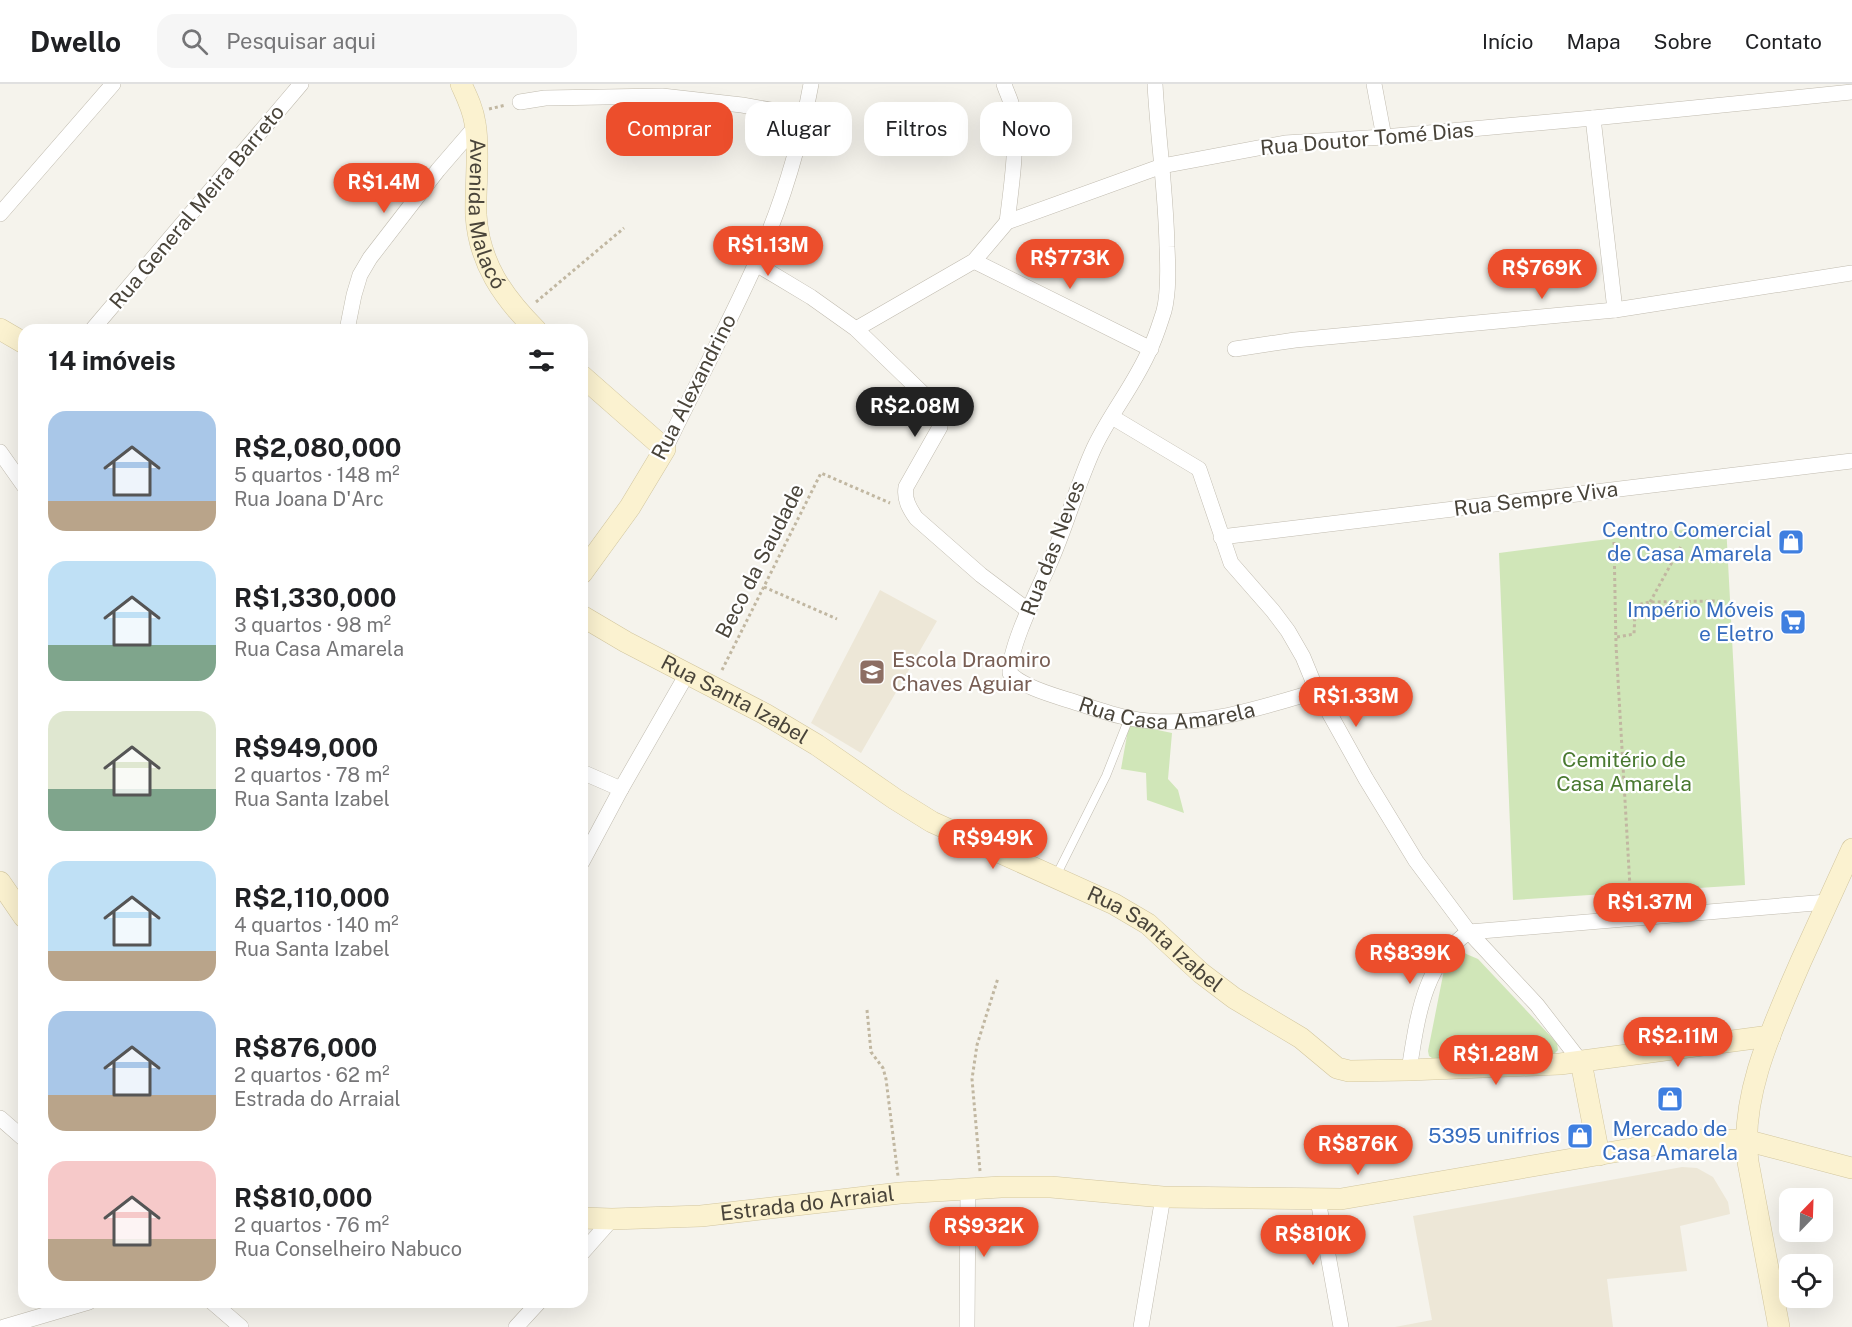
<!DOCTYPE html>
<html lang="pt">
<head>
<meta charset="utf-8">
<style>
  :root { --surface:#fff; --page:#f6f6f6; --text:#202124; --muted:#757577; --line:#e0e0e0; --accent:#ec4e2c }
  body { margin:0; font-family:"Public Sans",sans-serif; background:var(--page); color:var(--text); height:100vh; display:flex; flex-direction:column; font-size:22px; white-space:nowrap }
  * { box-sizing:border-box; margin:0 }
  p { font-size:20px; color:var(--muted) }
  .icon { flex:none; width:33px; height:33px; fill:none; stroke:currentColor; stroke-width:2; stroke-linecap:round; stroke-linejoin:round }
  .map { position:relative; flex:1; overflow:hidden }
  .details { position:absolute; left:18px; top:240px; width:570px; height:984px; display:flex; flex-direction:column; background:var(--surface); border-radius:18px; box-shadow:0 6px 24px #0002 }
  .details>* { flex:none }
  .top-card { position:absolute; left:606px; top:18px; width:570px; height:54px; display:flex; gap:12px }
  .needle { width:39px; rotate:23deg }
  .buttons { position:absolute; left:1779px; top:1104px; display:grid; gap:12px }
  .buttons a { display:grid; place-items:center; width:54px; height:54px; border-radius:12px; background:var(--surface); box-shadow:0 6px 24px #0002; font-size:30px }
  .price { position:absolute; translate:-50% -51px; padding:0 14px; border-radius:21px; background:var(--accent); color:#fff; font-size:20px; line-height:39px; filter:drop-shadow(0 2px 3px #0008) }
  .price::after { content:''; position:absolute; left:50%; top:36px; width:18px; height:14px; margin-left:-9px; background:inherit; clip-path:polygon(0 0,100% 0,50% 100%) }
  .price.current { background:#222; color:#fff }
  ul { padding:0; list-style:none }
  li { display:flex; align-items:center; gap:18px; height:150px; padding:0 30px }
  li span { display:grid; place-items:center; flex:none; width:168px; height:120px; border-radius:18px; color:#555 }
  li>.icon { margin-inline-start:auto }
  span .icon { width:72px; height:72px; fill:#fffc; stroke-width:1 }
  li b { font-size:26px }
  h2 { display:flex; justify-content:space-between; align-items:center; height:72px; padding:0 30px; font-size:26px }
  .pill { padding:0 21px; border-radius:18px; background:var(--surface); box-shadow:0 6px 24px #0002; font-size:21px; line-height:54px }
  .pill.current { background:var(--accent); color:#fff }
  header { display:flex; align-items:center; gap:36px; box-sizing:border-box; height:84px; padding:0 30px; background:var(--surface); border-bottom:2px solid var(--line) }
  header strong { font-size:28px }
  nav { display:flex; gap:33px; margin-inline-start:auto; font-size:21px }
  .search { width:420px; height:54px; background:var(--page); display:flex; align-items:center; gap:15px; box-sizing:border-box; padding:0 21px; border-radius:18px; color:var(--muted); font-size:22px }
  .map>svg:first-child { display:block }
  .education { fill:#ede7d7 }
  .green { fill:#d0e6b8 }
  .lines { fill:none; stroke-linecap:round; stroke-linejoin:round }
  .lane-casing { stroke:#c0bbaf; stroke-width:9 }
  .street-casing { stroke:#c0bbaf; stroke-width:16 }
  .secondary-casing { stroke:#d2c69f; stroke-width:22 }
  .path { stroke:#c1b7a1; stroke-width:3; stroke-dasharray:3 3; stroke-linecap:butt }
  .lane { stroke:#fff; stroke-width:8 }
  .street { stroke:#fff; stroke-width:15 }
  .secondary { stroke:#fbf2d0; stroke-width:21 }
  .labels { text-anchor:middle; stroke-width:4.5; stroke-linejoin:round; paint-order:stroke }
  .street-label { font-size:21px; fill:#49443a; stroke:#fff }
  .shop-label { font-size:21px; fill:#366cbe; stroke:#fff; text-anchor:end }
  .education-label { font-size:21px; fill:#785e54; stroke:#fff; text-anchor:start }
  .park-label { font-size:21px; fill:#497930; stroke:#fff }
</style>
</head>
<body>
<header>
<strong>Dwello</strong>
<div class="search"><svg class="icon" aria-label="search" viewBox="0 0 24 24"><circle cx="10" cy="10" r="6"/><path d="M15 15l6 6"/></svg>Pesquisar aqui</div>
<nav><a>Início</a><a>Mapa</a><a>Sobre</a><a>Contato</a></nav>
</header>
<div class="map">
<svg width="1852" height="1243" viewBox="0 0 1852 1243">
  <rect width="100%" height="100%" fill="#f5f3ec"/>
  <path class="education" d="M880,506L937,537L861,669L811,639Z
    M1682,1083L1697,1084L1713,1093L1728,1118L1730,1130L1680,1142L1687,1187L1607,1195L1613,1243H1395L1432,1236L1413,1132Z"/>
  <path class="green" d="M1726,440L1745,801L1513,816L1499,469Z
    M1129,640L1172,649L1168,695L1178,706L1184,729L1147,716L1146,689L1121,685Z
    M1464,869L1478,875L1557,959L1558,966L1553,971L1435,976L1429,972L1428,967L1445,881L1454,871Z"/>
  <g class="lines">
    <defs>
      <path id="lane" d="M1056,792L1106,692L1129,634"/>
      <g id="street">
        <path d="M1004,0C1006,7 1010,14 1012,22C1019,51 1011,107 1007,138"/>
        <path id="s1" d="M1155,0C1158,55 1166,108 1167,163C1168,183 1169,207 1164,227C1160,239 1156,253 1150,265C1135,300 1110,330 1094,364C1076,403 1066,444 1048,483C1037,508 1009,563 1010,589C1020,602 1052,611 1068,616C1088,622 1108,630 1129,634C1193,647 1256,625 1317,607"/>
        <path d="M1374,0L1384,53"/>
        <path d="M520,18L545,14L662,12L742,21L805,32"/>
        <path d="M1593,34L1615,226"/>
        <path d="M0,130L113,0"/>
        <path d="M974,177L1151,265"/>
        <path d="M756,180L811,213L856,245L941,327L940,343L906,403C904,415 909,424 916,434L981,491L1029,527"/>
        <path d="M856,245L974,177L1007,138L1162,82L1285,59L1384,53L1593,34L1852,8"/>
        <path d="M92,246L301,0"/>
        <path d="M347,246L354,211L360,191L370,174L438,86L476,42"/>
        <path d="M1235,265L1295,256L1615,226L1852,189"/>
        <path d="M1112,333L1199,385L1231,479L1273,527L1288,547L1303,573L1317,607L1366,695L1416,777L1469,848L1537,921L1581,978"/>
        <path d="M665,365C695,303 728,242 756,179C781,123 800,61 811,0"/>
        <path d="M0,368L24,402"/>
        <path d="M1221,453L1852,377"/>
        <path d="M582,688L621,705"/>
        <path d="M582,778L621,705L687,590"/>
        <path d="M1409,986C1417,937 1423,878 1469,848L1827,818"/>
        <path d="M0,1034L24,1055"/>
        <path d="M1318,1116L1341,1243"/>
        <path d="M582,1169L612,1135"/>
        <path d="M212,1218L241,1243"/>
        <path d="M4,1243L89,1218"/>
        <path d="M516,1243L539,1218"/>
        <path d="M967,1243L968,1105"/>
        <path d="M1141,1243L1163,1113"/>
      </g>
      <g id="secondary">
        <path id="s2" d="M461,0C467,13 473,25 475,39C480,66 475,102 476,131C479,179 503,213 536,246"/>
        <path d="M0,245L24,259"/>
        <path d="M582,292L665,365L630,423L582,489"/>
        <path id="s3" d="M582,532L626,558L765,630L817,661L895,715L932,738L1114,820L1148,840L1201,889L1234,914L1301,954L1337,984L1349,987L1409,986L1560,980L1770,952"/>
        <path d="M0,798L24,833"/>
        <path d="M1581,978L1599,1071"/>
        <path id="s4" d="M582,1134L612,1135L701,1132L900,1109L1001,1103H1051L1163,1113L1341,1115L1683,1056H1745L1852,1084"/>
        <path d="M1779,1243L1748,1078C1739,1011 1775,938 1801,877C1818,840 1835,802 1852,765"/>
      </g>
    </defs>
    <use href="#lane" class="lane-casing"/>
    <use href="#street" class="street-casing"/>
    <use href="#secondary" class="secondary-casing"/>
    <path class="path" d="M489,25L506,21
      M536,218L624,144
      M1614,458L1616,561L1630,803
      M764,503L837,535
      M1650,518L1681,462
      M1617,553L1634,550L1635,529L1641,520L1650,518L1718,517
      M722,586L821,389L890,419
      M867,926L871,968L883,984L886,995L898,1092
      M980,1087L972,995L977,961L998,894"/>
    <use href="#lane" class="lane"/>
    <use href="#street" class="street"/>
    <use href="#secondary" class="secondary"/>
  </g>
  <defs>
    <symbol id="shop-square" viewBox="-11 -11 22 22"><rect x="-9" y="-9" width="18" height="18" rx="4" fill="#3f7fe0" stroke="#fff"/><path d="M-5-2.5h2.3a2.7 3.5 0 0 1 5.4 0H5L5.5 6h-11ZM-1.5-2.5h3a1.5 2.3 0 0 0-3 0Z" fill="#fff"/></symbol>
    <symbol id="supermarket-square" viewBox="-11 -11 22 22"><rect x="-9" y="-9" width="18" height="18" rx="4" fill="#3f7fe0" stroke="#fff"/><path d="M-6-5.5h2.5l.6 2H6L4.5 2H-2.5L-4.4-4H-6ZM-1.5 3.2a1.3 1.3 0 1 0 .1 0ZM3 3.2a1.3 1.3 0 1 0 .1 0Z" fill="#fff"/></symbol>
    <symbol id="school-square" viewBox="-11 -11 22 22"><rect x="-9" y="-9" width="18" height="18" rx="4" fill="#8d6e63" stroke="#fff"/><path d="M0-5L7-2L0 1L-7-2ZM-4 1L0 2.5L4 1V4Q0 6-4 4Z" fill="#fff"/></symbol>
  </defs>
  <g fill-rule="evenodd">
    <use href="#shop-square" x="1776" y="443" width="30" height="30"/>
    <use href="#supermarket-square" x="1778" y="523" width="30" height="30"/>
    <use href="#school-square" x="857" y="573" width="30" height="30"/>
    <use href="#shop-square" x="1655" y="1000" width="30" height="30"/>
    <use href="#shop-square" x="1565" y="1037" width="30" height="30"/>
  </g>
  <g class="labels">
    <g class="street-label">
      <text transform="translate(1367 55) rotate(-5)" y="7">Rua Doutor Tomé Dias</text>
      <text transform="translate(197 123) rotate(-50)" y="7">Rua General Meira Barreto</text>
      <text dy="7" stroke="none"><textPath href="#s2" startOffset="134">Avenida Malacó</textPath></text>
      <text transform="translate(694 303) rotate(-63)" y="7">Rua Alexandrino</text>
      <text transform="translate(1536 415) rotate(-7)" y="7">Rua Sempre Viva</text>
      <text transform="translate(1053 464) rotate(-69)" y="7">Rua das Neves</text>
      <text transform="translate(760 477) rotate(-63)" y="7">Beco da Saudade</text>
      <text dy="7" stroke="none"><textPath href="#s3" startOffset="174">Rua Santa Izabel</textPath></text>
      <text dy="7" stroke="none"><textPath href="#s1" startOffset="789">Rua Casa Amarela</textPath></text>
      <text dy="7" stroke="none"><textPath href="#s3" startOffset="660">Rua Santa Izabel</textPath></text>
      <text dy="7" stroke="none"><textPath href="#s4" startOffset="226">Estrada do Arraial</textPath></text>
    </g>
    <g class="shop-label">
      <text x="1772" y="453">Centro Comercial<tspan x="1772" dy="24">de Casa Amarela</tspan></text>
      <text x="1774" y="533">Império Móveis<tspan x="1774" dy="24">e Eletro</tspan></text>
      <text x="1670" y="1052" text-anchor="middle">Mercado de<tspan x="1670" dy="24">Casa Amarela</tspan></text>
      <text x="1560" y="1059">5395 unifrios</text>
    </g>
    <g class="education-label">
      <text x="892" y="583">Escola Draomiro<tspan x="892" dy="24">Chaves Aguiar</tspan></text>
    </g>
    <g class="park-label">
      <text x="1624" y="683">Cemitério de<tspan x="1624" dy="24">Casa Amarela</tspan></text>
    </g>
  </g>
</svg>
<div class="buttons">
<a><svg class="needle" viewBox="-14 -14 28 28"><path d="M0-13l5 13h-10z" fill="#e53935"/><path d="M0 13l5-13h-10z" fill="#757577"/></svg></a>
<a><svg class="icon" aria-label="locate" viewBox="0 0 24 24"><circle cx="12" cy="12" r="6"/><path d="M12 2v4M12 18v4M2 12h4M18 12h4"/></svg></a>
</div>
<b class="price" style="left:384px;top:130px">R$1.4M</b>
<b class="price" style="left:768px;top:193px">R$1.13M</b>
<b class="price" style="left:1070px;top:206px">R$773K</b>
<b class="price" style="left:1542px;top:216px">R$769K</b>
<b class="price current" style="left:915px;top:354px">R$2.08M</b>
<b class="price" style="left:1356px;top:644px">R$1.33M</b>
<b class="price" style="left:993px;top:786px">R$949K</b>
<b class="price" style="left:1650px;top:850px">R$1.37M</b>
<b class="price" style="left:1410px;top:901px">R$839K</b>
<b class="price" style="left:1678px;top:984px">R$2.11M</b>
<b class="price" style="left:1496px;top:1002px">R$1.28M</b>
<b class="price" style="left:1358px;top:1092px">R$876K</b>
<b class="price" style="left:984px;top:1174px">R$932K</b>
<b class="price" style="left:1313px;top:1182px">R$810K</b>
<div class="top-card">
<a class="pill current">Comprar</a>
<a class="pill">Alugar</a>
<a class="pill">Filtros</a>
<a class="pill">Novo</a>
</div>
<section class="details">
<h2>14 imóveis<svg class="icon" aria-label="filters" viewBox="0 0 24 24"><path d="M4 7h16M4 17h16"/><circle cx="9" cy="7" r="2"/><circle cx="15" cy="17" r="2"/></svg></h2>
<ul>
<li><span style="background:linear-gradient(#a9c7e8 75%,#b9a48a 0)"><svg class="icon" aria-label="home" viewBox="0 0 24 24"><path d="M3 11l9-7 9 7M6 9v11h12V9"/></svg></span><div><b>R$2,080,000</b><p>5 quartos · 148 m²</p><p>Rua Joana D'Arc</p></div></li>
<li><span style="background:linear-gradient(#bfe0f5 70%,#7fa58c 0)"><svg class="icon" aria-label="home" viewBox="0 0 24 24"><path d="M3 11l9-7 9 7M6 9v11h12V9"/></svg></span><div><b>R$1,330,000</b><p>3 quartos · 98 m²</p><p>Rua Casa Amarela</p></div></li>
<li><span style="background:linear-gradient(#dfe7d0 65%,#7fa58c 0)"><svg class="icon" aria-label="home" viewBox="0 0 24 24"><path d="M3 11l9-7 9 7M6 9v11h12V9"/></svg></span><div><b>R$949,000</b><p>2 quartos · 78 m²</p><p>Rua Santa Izabel</p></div></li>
<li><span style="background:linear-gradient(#bfe0f5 75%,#b9a48a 0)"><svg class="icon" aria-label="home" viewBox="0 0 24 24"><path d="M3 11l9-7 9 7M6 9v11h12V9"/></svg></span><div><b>R$2,110,000</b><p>4 quartos · 140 m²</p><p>Rua Santa Izabel</p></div></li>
<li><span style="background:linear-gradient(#a9c7e8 70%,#b9a48a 0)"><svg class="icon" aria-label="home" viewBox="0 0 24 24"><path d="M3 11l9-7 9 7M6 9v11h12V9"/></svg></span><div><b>R$876,000</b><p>2 quartos · 62 m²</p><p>Estrada do Arraial</p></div></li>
<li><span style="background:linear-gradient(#f6c9c9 65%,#b9a48a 0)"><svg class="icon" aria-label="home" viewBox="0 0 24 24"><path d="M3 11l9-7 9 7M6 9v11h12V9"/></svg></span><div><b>R$810,000</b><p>2 quartos · 76 m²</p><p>Rua Conselheiro Nabuco</p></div></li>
</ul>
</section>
</div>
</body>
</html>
